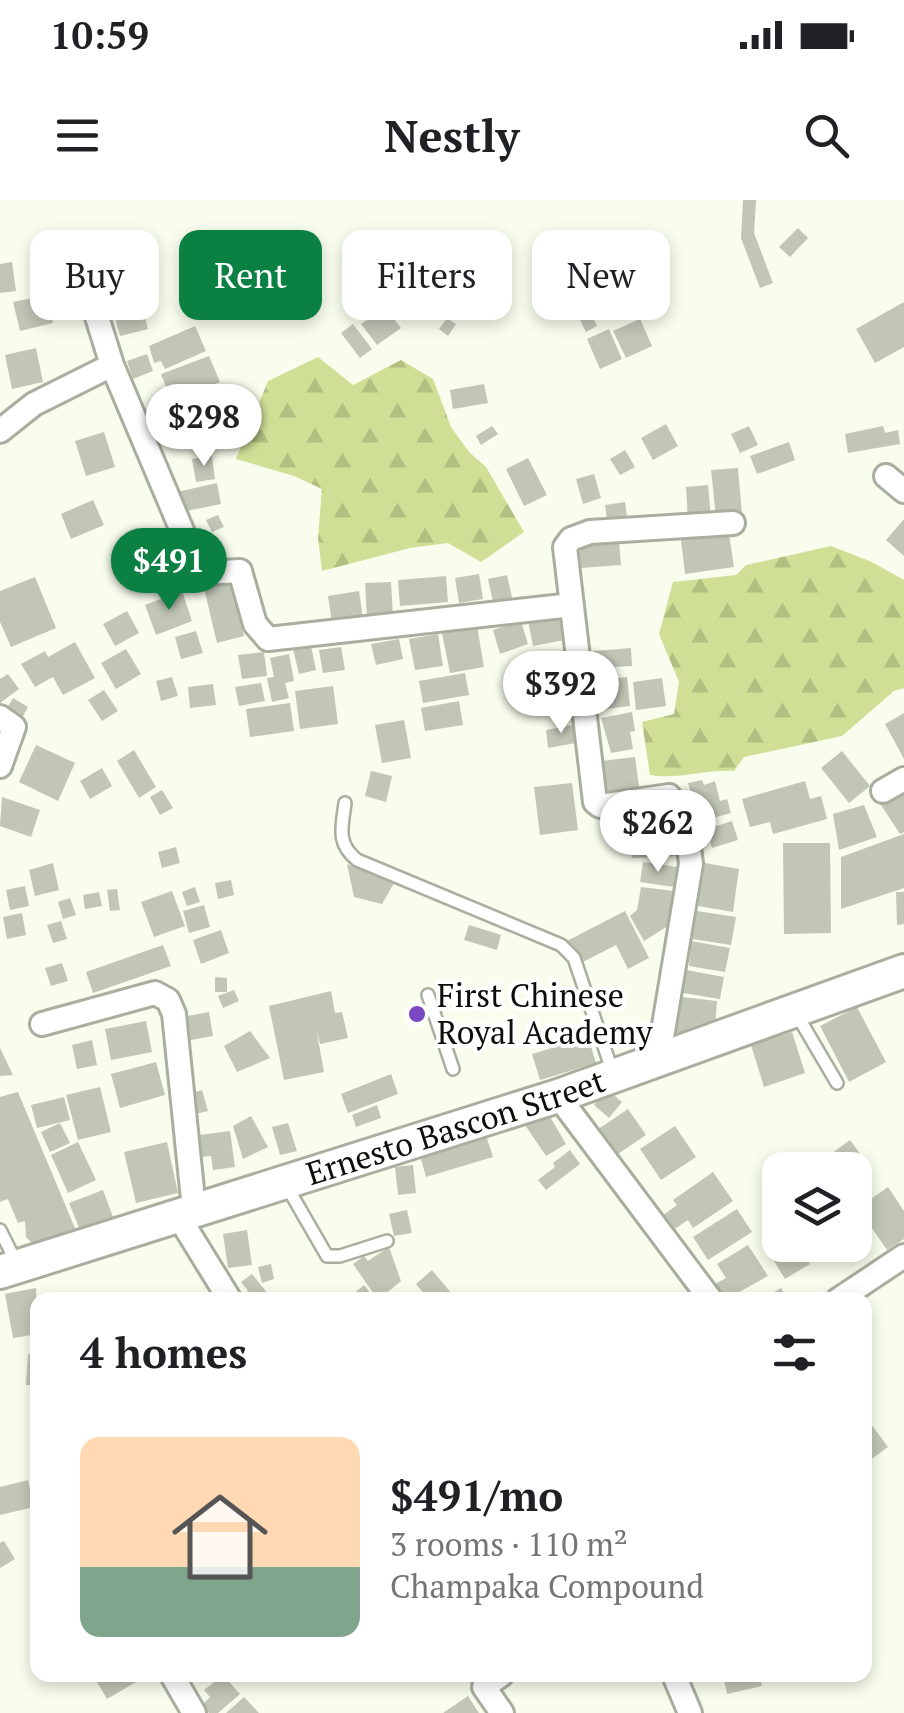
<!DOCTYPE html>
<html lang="en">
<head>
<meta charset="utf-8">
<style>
  :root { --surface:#fff; --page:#f6f6f6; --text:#202124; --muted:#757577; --accent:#0b8043 }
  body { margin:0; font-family:"PT Serif",serif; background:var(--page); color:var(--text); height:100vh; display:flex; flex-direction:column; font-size:38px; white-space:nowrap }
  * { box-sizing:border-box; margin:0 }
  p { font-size:32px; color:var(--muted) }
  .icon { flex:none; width:55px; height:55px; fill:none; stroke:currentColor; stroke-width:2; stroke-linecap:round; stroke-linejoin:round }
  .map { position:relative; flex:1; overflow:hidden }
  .sheet { position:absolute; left:30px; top:1092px; width:842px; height:390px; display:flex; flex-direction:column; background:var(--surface); border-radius:20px; box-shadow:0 5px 15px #0003 }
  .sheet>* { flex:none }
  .top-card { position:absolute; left:30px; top:30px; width:845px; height:90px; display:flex; gap:20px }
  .fabs { position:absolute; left:762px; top:952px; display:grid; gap:20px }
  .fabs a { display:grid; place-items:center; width:110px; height:110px; border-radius:20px; background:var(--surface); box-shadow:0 5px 15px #0003; font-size:50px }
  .price { position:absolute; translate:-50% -85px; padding:0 22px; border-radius:35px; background:#fff; color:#222; font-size:32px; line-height:65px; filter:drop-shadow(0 2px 5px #0008) }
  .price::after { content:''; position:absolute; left:50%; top:60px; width:30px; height:22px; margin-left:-15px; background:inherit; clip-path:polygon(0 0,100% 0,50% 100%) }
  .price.current { background:var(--accent); color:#fff }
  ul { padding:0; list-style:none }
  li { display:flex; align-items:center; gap:30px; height:250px; padding:0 50px }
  li span { display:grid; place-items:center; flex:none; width:280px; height:200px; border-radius:20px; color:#555 }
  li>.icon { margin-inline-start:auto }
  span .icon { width:120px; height:120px; fill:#fffc; stroke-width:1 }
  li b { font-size:42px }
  h2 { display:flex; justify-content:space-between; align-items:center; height:120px; padding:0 50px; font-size:42px }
  .pill { padding:0 35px; border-radius:20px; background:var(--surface); box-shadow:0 5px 15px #0003; font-size:35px; line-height:90px }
  .pill.current { background:var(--accent); color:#fff }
  .status { display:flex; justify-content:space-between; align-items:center; height:70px; padding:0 50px; background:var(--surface); direction:ltr }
  .status svg { height:28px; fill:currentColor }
  header { display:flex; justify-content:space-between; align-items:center; height:130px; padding:0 50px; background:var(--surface); font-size:45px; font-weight:700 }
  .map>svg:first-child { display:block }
  .forest { fill:url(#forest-firs) }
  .building { fill:#c2c6b6 }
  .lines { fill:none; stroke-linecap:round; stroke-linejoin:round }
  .lane-casing { stroke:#aaae9f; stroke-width:16 }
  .street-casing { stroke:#aaae9f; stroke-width:28 }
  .secondary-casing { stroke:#aaae9f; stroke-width:38 }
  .lane { stroke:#fff; stroke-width:11 }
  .street { stroke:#fff; stroke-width:22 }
  .secondary { stroke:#fff; stroke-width:32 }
  .poi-dot { fill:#7a49c1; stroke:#fff; stroke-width:4 }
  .labels { text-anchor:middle; stroke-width:8; stroke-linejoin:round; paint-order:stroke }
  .poi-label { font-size:32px; fill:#0d0e09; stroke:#fff; text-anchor:start }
  .street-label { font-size:32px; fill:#0d0e09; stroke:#fff }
</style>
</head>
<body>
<div class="status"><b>10:59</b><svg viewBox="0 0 49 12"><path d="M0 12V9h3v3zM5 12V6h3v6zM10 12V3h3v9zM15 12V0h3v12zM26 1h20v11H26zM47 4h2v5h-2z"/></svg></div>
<header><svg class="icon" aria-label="menu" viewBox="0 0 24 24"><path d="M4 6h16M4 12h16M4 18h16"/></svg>Nestly<svg class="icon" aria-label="search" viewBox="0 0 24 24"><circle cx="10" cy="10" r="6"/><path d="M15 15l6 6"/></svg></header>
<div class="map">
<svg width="904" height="1513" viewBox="0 0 904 1513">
  <defs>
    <pattern id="forest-firs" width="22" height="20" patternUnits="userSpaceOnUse" patternTransform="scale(2.5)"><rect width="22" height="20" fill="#cfe096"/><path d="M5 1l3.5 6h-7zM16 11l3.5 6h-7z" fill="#b1bf80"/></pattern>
  </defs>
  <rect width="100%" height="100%" fill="#f9fded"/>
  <path class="forest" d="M318,157L353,185L401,160L433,179L451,227L469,252L486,267L524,332L481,362L448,343L410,348L322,371L318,338L322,289L294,276L236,259L268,181Z
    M831,346L872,362L904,380V488L894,491L842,536L744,557L734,571C705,569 679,580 650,575L642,522L674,514L679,482L659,434L673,382L736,375L746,365Z"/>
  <path class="building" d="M743,0H756L754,33L773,83L760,88L741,38Z
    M798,28L808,38L790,57L779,47Z
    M131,36L135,50L113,56L109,42Z
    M99,44L104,60L88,65L83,48Z
    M151,60L156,76L141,80L137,64Z
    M12,62L16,91L0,93V64Z
    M135,64L139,83L125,86L121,66Z
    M111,70L114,89L98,92L95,73Z
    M363,90L374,103L361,115L349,102Z
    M46,95L53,123L20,131L13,102Z
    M128,95L132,108L113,114L109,101Z
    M904,102V147L875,163L856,129Z
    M385,107L401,128L377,145L361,124Z
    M143,110L148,129L120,136L115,118Z
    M589,110L597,126L586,132L578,116Z
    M447,118L456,124L448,136L439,129Z
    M640,119L652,146L626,158L613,131Z
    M353,124L372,149L360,158L341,133Z
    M195,126L206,151L165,169L161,161L154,163L149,146Z
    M609,129L622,159L600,169L587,139Z
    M36,148L43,182L12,189L5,155Z
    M147,154L153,171L133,179L127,161Z
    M209,156L220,182L180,197L178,191L169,195L161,174Z
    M484,184L488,203L453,209L450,190Z
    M222,187L225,195L228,194L238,224L234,225L236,229L215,236L212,226L203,229L196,209L205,206L201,194Z
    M666,224L678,246L653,260L641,238Z
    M492,226L498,234L481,245L476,236Z
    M749,226L758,245L740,253L731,234Z
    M883,226L885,233L898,230L900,244L848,253L845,234Z
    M104,232L115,267L86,276L75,241Z
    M789,242L795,260L757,274L750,256Z
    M625,250L635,267L620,275L610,259Z
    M212,256L215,279L196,282L192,259Z
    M528,258L547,295L524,306L506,269Z
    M738,268L742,314L716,317L711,270Z
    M594,274L601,298L583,304L576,279Z
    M217,283L221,304L182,312L177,292Z
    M708,285L711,318L688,320L686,287Z
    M93,300L104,325L71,339L61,314Z
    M625,302L628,325L608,327L605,305Z
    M218,315L224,327L212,332L206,320Z
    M904,319V356L886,340Z
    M729,333L734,367L685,374L681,340Z
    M619,341L621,365L581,368L579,344Z
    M158,348L162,370L142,373L138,351Z
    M184,351L190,376L171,380L166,356Z
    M479,374L483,399L459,403L455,378Z
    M507,375L513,402L494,406L488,379Z
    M446,376L448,402L400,406L398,380Z
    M35,377L56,428L11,447L0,422V391Z
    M231,382L244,436L217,443L204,388Z
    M391,382L393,417L367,419L365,383Z
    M182,391L192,421L156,435L145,405Z
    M359,391L363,418L332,423L328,396Z
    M127,411L139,433L115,446L103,424Z
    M560,415L565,440L533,446L528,421Z
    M521,421L528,444L500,454L493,430Z
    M477,426L484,467L450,473L442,433Z
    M196,431L203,453L181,459L175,437Z
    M438,434L443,466L415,470L409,439Z
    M399,439L403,459L376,465L371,444Z
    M75,442L95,478L63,495L53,477L35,487L21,464L45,451L48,457Z
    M311,446L316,470L299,474L293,449Z
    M341,447L345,470L323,473L319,450Z
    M631,448L632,466L594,468L593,451Z
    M126,449L141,474L116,489L101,463Z
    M264,452L267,476L242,479L238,455Z
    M289,454L294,481L285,483L289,498L272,502L267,478L274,477L270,458Z
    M465,473L469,495L423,503L419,481Z
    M8,474L19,489L0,503V479Z
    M172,477L178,496L161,501L156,481Z
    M627,477L630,506L597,510L595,490L602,489L601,480Z
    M662,478L666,506L636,510L633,482Z
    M261,483L265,501L239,506L235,487Z
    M213,484L216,505L190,508L188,487Z
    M333,486L338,524L300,529L295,491Z
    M104,490L118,511L102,521L88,500Z
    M13,498L28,507L22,518L7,508Z
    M459,501L463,525L425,531L421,508Z
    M290,503L294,531L250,537L246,509Z
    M632,512L635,531L630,532L633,549L611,553L601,518Z
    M904,513V559L885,524Z
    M404,520L411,558L382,563L375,525Z
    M574,525L576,543L548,548L546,530Z
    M36,545L75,563L58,601L19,582Z
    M134,550L156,587L139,598L117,561Z
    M842,551L870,586L849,603L821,568Z
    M635,557L640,594L606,599L601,561Z
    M102,568L112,586L90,599L80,581Z
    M371,571L392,576L386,602L365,596Z
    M702,580L704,585L715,581L720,601L727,599L731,613L702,621L700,612L696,613L688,583Z
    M805,581L810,599L821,596L827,619L773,634L770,622L750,627L742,599Z
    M572,583L578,630L540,635L534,587Z
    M904,585V632L900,634L879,602Z
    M162,590L173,608L160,615L150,597Z
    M2,597L40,610L31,637L0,626Z
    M864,605L877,637L839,650L833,614Z
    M667,614L669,634H676L677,656L632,658L630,631H636V615Z
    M732,621L738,640L712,648L707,629Z
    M904,634V688L841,709V657Z
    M783,643H830L831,733L784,734Z
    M176,647L180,663L162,668L158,652Z
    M643,662L677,667L674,687L640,682Z
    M53,663L59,690L35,696L29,670Z
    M705,663L739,669L733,712L698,706Z
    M347,664L394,683L382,704L354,697Z
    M231,680L234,695L218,699L215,683Z
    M25,686L29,706L10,710L6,690Z
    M195,687L200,702L187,706L182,692Z
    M641,687L674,691L668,726L644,741L630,716L637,710Z
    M117,689L120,710L110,711L107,690Z
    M172,691L185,726L154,737L141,702Z
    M99,692L102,706L85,709L83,695Z
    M896,692H904V724L897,725Z
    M70,698L76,715L63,719L58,702Z
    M204,705L210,727L189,733L183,711Z
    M625,711L649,758L628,769L616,745L579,764L567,741Z
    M697,711L736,717L731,745L692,739Z
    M22,713L26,735L7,739L3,717Z
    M61,721L67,739L53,743L47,725Z
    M469,725L501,735L497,750L464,740Z
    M221,730L229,753L201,764L193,740Z
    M691,741L730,748L725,772L689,766Z
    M163,745L171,766L93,793L86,772Z
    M62,763L68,781L51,786L45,768Z
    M686,770L724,777L720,799L683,793Z
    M215,777L227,778V792H215Z
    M234,790L239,801L223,808L218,796Z
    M331,791L335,813L342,812L348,838L320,844L316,828L324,872L284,880L269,806Z
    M682,797L717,801L715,828L681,839L676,830Z
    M857,807L886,862L849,882L820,826Z
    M209,812L213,836L186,841L182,817Z
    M146,821L152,852L111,860L105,829Z
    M250,831L270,858L237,872L224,846Z
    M792,832L805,873L764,887L751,845Z
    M588,837L596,863L540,880L532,854Z
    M92,840L97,865L77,869L72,845Z
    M0,848L13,875L0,876Z
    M156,862L165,895L120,908L111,874Z
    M391,874L398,894L348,913L341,894Z
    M100,887L111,932L78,940L66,895Z
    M606,889L622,902L609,918L594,905Z
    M202,890L208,911L195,914L189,894Z
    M18,892L77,1033L35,1046L26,1037L25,1021L18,1023L8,999L0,1002V897Z
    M64,897L70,920L37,928L31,905Z
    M377,905L381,918L356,927L352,915Z
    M628,909L646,935L612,958L594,932Z
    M549,915L566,944L546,956L523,922Z
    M251,916L268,947L243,959L233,926Z
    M60,923L70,943L50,952L41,932Z
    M288,923L297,951L280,955L272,927Z
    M675,926L696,957L661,980L640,949Z
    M484,929L493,957L426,977L418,948Z
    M230,931L235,967L213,970L211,956L202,957L199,935Z
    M850,940L872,970L855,983V970H828L821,961Z
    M78,942L96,980L68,993L51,955Z
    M167,942L178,993L136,1003L124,952Z
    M570,950L580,964L546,990L538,980L555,967L553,963Z
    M413,965L416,993L398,995L395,967Z
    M713,972L733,1001L693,1028L688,1020L666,1035L655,1021L677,1005L673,1000Z
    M888,987L904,1011V1039L887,1050L858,1008Z
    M103,990L113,1017L80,1030L69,1003Z
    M737,1009L752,1032L708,1060L693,1037Z
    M407,1010L412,1033L394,1036L389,1014Z
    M247,1030L252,1065L228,1068L223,1034Z
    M780,1033V1045H798L810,1064L785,1079L763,1043Z
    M748,1045L768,1076L725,1100L715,1084L726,1078L717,1064Z
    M389,1047L401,1081L378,1100L353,1064L364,1056L368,1061Z
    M271,1064L274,1079L262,1083L258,1067Z
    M432,1070L457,1100H429L416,1084Z
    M252,1074L273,1100H236L248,1091L241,1082Z
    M364,1085L376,1100H346Z
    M36,1088L38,1134L13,1138L5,1094Z
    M781,1088L788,1100H760Z
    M28,1154H38V1185H26Z
    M865,1216L888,1247L865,1264Z
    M28,1280L34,1307L0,1315V1287Z
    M4,1341L15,1359L0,1368V1343Z
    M93,1475H148L107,1499Z
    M223,1475L240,1494L218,1513H209L202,1505L210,1497L204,1490Z
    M723,1475H759L762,1486L727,1494Z
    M468,1496L479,1513H443Z
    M244,1497L259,1513H226Z"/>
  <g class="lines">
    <defs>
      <path id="lane" d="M345,603C342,627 336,643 357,660L561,745L574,758L613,873
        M428,795L453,869
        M797,815L837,883
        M286,985L327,1056H340L387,1041
        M0,1030L16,1062"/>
      <path id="street" d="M88,88L112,165L197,366L203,373L240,371L255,424L268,439L572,405
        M0,231L34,204L112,165
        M886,276L904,291
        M0,517L14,527L0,566
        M883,591L904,579
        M42,824L155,793L168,800L174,814L194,1009
        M658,861L691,664L687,630L681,613L669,596L600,606L595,602L565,347L571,339L590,332L733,323
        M558,896L711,1100
        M177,1014L230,1100
        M838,1100L904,1056
        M172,1475L194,1513
        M501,1475L484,1487L502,1513
        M674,1475L690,1513"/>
      <g id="secondary">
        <path id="s1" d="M0,1072L558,896L904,771"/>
      </g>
    </defs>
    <use href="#lane" class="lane-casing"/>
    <use href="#street" class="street-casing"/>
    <use href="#secondary" class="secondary-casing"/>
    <use href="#lane" class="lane"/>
    <use href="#street" class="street"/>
    <use href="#secondary" class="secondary"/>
  </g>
  <circle class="poi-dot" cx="417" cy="814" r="10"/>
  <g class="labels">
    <g class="poi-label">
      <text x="437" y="807">First Chinese<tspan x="437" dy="37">Royal Academy</tspan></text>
    </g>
    <g class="street-label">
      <text dy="11" stroke="none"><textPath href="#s1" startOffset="478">Ernesto Bascon Street</textPath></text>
    </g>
  </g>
</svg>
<div class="fabs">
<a><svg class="icon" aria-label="layers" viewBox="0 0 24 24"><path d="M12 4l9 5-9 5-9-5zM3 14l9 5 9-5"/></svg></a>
</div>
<b class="price" style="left:204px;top:269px">$298</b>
<b class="price current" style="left:169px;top:413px">$491</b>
<b class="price" style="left:561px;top:536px">$392</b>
<b class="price" style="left:658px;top:675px">$262</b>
<div class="top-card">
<a class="pill">Buy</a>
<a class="pill current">Rent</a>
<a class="pill">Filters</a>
<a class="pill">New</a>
</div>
<section class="sheet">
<h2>4 homes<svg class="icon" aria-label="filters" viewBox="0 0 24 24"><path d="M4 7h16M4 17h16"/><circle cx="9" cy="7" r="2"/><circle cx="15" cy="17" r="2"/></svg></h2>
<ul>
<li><span style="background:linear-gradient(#ffd9b3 65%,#7fa58c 0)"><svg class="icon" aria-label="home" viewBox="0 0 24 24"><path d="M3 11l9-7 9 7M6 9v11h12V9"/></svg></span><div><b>$491/mo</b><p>3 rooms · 110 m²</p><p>Champaka Compound</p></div></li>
</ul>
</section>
</div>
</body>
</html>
